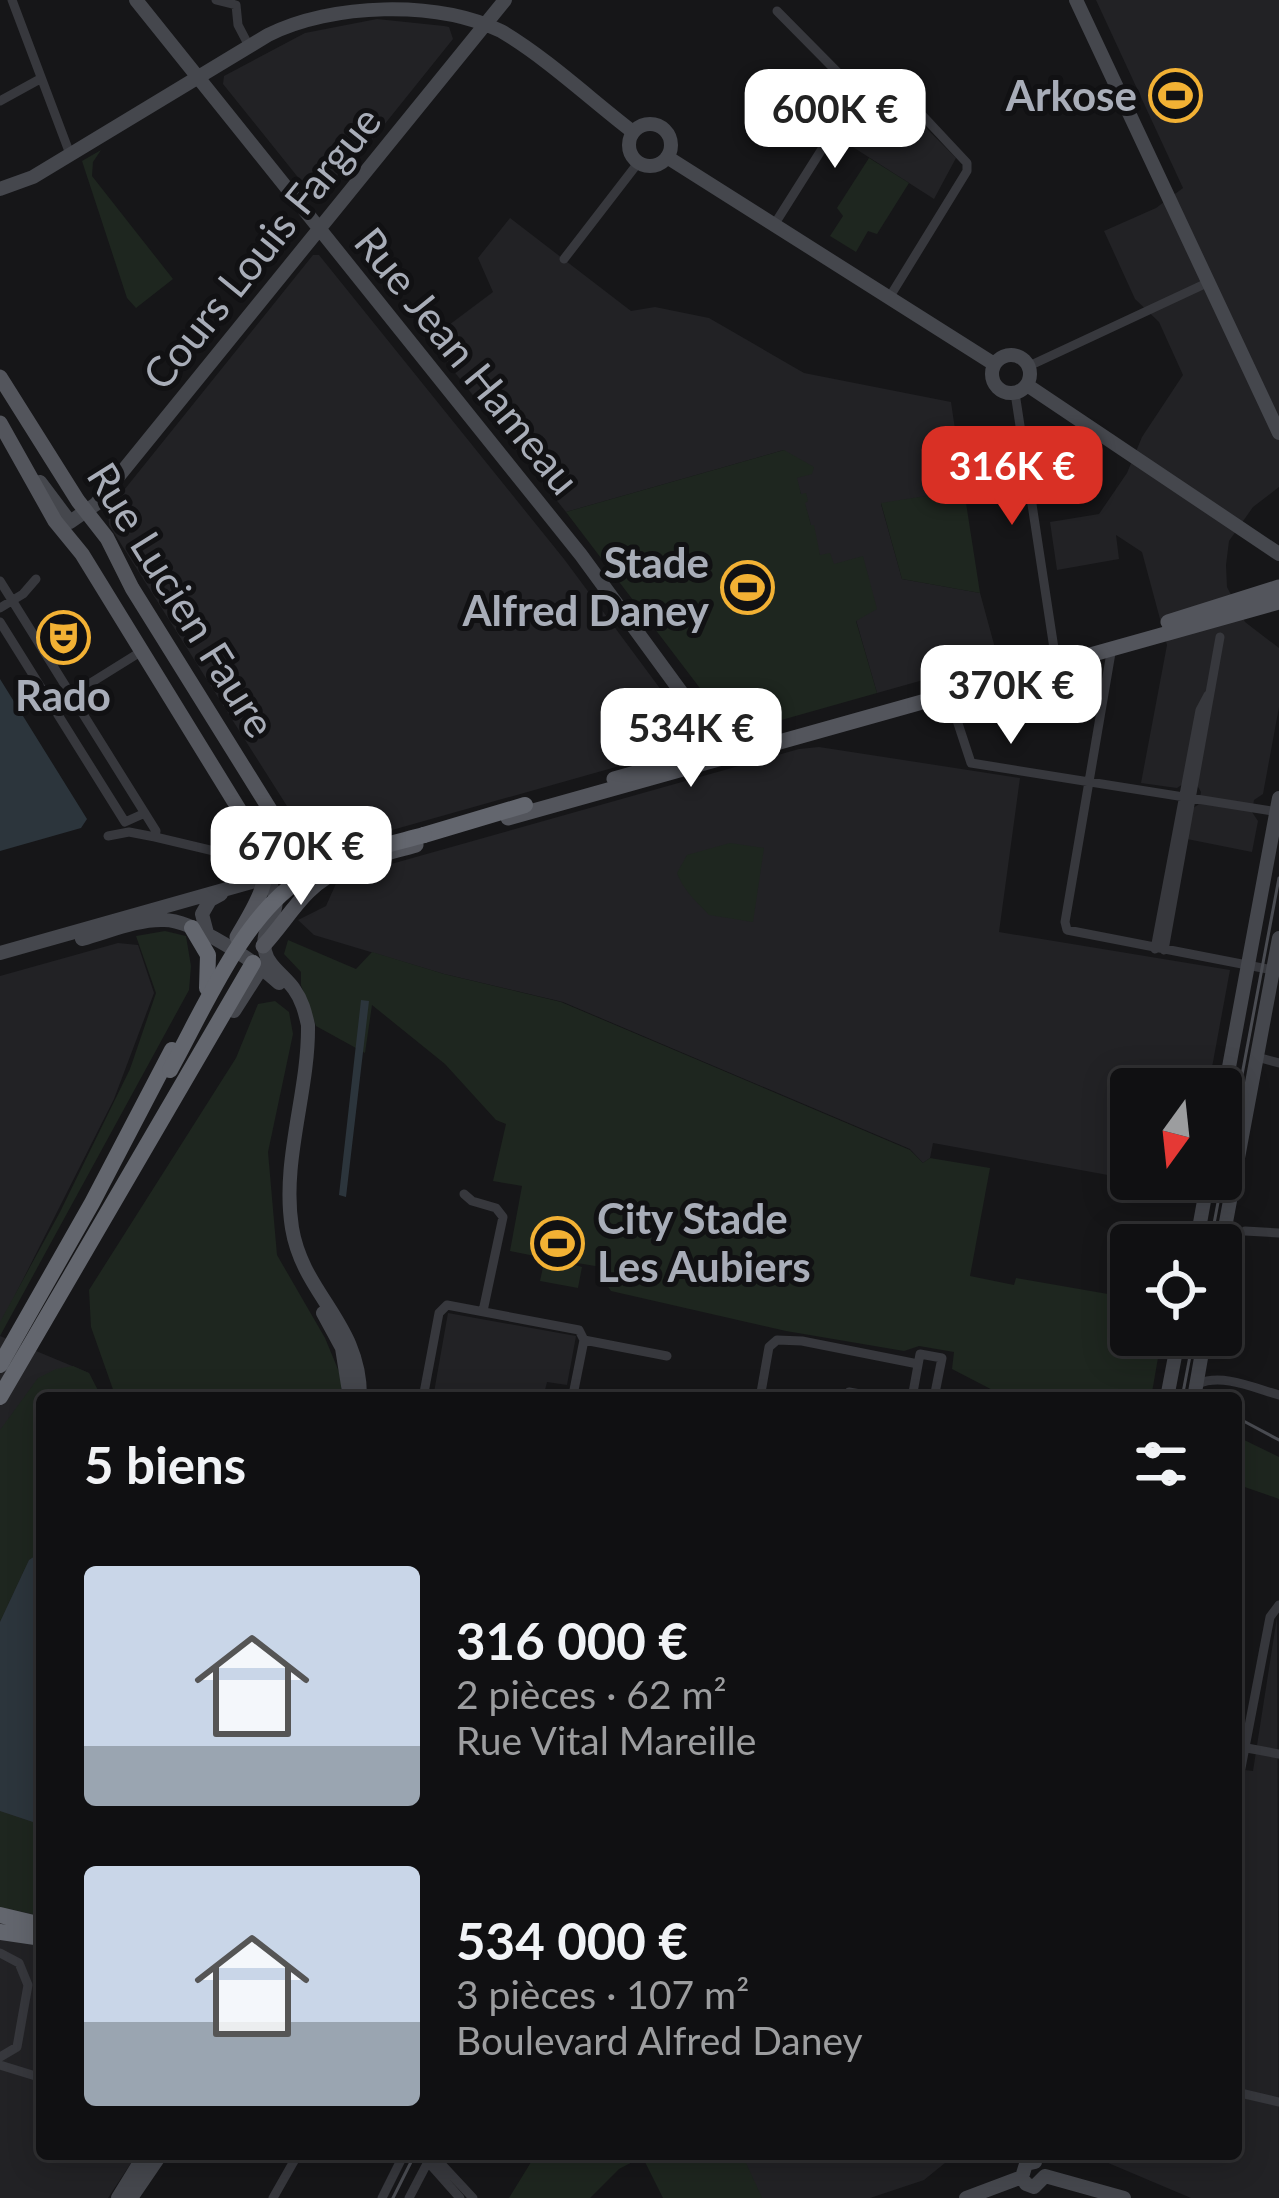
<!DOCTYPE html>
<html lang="fr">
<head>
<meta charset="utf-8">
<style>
  :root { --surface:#101012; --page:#1e1e20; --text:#f1f3f6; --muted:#9c9d9f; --line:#303032; --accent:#d93025 }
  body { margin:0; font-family:Lato,sans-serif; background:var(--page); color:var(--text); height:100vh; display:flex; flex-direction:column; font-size:45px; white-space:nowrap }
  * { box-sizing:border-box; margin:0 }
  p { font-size:39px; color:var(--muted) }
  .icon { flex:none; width:66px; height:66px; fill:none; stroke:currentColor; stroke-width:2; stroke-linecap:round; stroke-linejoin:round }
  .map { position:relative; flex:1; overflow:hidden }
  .drawer { position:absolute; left:36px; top:1392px; width:1206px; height:768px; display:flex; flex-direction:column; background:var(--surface); border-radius:12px; box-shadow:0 6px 30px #0003,0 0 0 3px var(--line) }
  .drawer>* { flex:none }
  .needle { width:78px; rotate:195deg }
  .tools { position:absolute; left:1110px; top:1068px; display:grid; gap:24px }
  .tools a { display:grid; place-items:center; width:132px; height:132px; border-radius:12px; background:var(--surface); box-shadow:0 6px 30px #0003,0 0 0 3px var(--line); font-size:60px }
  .price { position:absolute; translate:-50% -102px; padding:0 27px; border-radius:24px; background:#fff; color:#222; font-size:39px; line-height:78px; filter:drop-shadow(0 3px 6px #0008) }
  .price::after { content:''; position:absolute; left:50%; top:72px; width:36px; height:27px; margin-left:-18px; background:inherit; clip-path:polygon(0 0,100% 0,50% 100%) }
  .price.selected { background:var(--accent); color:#fff }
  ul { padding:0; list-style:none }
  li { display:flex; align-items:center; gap:36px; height:300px; padding:0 48px }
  li span { display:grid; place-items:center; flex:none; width:336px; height:240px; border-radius:12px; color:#555 }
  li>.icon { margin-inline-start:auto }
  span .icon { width:144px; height:144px; fill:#fffc; stroke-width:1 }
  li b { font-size:51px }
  h2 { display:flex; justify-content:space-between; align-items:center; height:144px; padding:0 48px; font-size:51px }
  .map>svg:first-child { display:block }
  .built { fill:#222225 }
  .green { fill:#1e261f }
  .water { fill:#2c353c }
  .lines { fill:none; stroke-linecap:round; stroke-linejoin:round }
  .street { stroke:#37383d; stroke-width:9 }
  .secondary { stroke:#45474d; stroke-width:14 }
  .primary { stroke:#53555c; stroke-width:15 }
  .highway { stroke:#63666e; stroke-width:16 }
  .tram { stroke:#4a4c52; stroke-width:3 }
  .highway-bridge { stroke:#63666e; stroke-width:16 }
  .labels { text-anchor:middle; stroke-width:10; stroke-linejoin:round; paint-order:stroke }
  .poi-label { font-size:42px; font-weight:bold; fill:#a8adb8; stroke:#111113; text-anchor:end }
  .street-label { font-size:42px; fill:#a8adb8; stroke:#111113 }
</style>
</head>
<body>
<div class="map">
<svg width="1279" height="2198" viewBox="0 0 1279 2198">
  <rect width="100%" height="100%" fill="#161618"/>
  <path class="built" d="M1096,0H1279V487L1253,507L1229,541L1226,565L1227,587L1245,622L1279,648V707L1263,794L1254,800L1252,812L1258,821L1252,852L1187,839L1192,809L1199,804L1201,792L1197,785L1183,784L1177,788L1141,783L1167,645L1142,552L1116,535L1119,559L1057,570L1050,522L1099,514L1127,473L1142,437L1183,375L1159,322L1135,299L1104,231L1156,208L1183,188Z
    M377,19L444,26L449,27L453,39L327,196H313L223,84L224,76L305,33Z
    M871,108L920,122L956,158L934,199L845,142L865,110Z
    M510,218L631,311L655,307L709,318L804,373L951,402L964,490L881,504L902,579L980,593L998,659L877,693L856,620L862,557L833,565L820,556L804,502L806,494H801L784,450L566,512L429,340L493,292L478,258Z
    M313,255H319L564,559L696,737L694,745L346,843L311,844L109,525L108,510Z
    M819,747L1020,778L999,932L1230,970L1208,1089H1131V1179H1192L1190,1190L933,1143L930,1158L923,1163L910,1149L563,1002L444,974L314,935L298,920L326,906L338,879L799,749Z
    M118,943L138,945L154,993L114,1099L0,1325V976Z
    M448,1313L576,1336L567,1385L547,1382L543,1398H433Z
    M0,1336L89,1373L101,1398H42V2154H137L108,2198H0Z
    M1277,1617L1279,2198H1191L1087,2154H1236V1769L1253,1771Z
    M741,2154H956L924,2180L870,2198H761Z"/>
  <path class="green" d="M101,150L93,162L92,176L173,279L136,308L127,298L82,161Z
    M869,158L909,183L877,234L868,231L856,252L830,236L843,216L837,208Z
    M784,450L814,467L812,474L797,478L801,494L806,493L808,501L805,503L811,525H814L820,555L830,553L834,564L863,556L877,609L856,621L877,693L739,732L731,729L566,512Z
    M964,490L980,593L902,579L881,503Z
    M730,843L764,848L753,922L709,915C696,901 683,890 677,873L687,855Z
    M165,931L186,936L191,966L189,990L0,1336V1322L60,1212L130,1069L156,993L136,936Z
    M288,940L356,969L372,952L444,974L561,1002L910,1150L923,1163L930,1158L990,1168L970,1276L1014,1285L1016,1278L1131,1298V1335H1162L1151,1398H1008L952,1369L954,1352L919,1346L904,1351L786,1331L611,1291L599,1274L600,1267L595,1266L548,1258L582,1267L578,1288L540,1281L545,1258L510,1251L522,1186L493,1181L506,1124L496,1120L445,1064L372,1005L365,1053L316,1026L301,985V972L284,954Z
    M275,1001L289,1012L293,1034L268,1152L277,1255L325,1338L342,1379L340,1398H116L91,1327L89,1290L236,1058L258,1004Z
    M73,1366L89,1373L102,1398H42V1552L29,1560L0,1622V1430L38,1378L56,1369Z
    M1236,1436L1279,1457V1499L1236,1484Z
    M0,1811L42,1825V1916L0,1907Z
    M536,2154H638L640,2158L619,2169L590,2198H509Z
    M641,2154H742L762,2198H663Z"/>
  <path class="water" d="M0,679L87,819L81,828L0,851Z
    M361,1000L369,1001L346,1197L339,1195Z
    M41,1552H42V1825L0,1811V1622L29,1560Z"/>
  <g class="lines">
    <path class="street" d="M12,0L70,154
      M216,0L236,5L238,25L249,46
      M777,11L864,99L923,116L967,163V171L889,298
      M0,101L40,79
      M774,225L858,92
      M564,259L638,163
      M1029,366L1209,282
      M1015,393L1055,655
      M0,581L156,831L155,837
      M0,608L23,594L36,579
      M0,622L125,822L145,813
      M1112,647L1065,922L1067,930L1273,970
      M948,693L971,763L1278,812
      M52,707L142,651
      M108,836L129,832L155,837L252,860L266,856
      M1155,949L1200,710L1208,695
      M1164,950L1220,637
      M1257,1057L1279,1063
      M464,1194L472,1201L496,1208L503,1217L483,1311
      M1245,1231L1279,1233
      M584,1340L667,1356
      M1198,1384C1222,1373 1254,1388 1279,1395
      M574,1390L584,1340
      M849,1392L883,1398
      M423,1398L439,1313L447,1305L579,1330L584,1340
      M760,1398L769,1347L777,1340L802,1341L918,1364
      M912,1398L920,1354L942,1358L934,1398
      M1236,1746L1279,1754
      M1236,1794L1270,1617L1279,1605
      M0,1953L19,1963L28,1985L17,2047L0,2057
      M0,2065L42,2078
      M1236,2092L1279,2102
      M421,2154L460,2198
      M273,2198L298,2154
      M382,2198L404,2154
      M409,2198L432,2154L473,2198"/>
    <path class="secondary" d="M136,0L581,555L722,748
      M1076,0L1279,433
      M629 145a21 21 0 1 1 42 0a21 21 0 1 1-42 0Z
      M667,157L994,364
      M0,189L33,177L268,35C332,3 436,0 501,31C548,59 590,99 633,132
      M992 374a19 19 0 1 1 38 0a19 19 0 1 1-38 0Z
      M1027,385L1279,554
      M40,482L70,522L96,504L505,0
      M208,937L202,914L210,900L221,894
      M82,939C108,932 137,919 164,920C194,920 257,963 279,983
      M0,953L266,878C291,912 259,921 265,951C268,966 285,976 294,989C302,1000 305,1012 308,1025C309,1092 281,1161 292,1228C303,1295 361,1323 360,1398
      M234,1011L264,964
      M1221,1110L1279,798
      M1196,1245L1208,1179
      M1221,1249L1279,938
      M323,1313L342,1348L350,1398
      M1167,1398L1179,1335
      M1194,1398L1205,1335
      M1045,2176L1124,2198
      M1022,2177L1026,2184L1034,2187L1045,2176
      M1022,2177L1026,2164L1035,2162
      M118,2198L145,2154
      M131,2198L161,2154
      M966,2198L1022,2177"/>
    <path class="primary" d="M0,377L78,501L107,538L132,588L282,829L292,873
      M0,423L55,521L82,554L264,850C272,883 253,909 237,937
      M1168,622L1279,587
      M614,779L741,743
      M508,818L1279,602
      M266,878L292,864L359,846
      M263,946C279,929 292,908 308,892C337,863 378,856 416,845"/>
    <path class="highway" d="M424,835L525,805
      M192,928L208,955L207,988
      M0,1365L92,1203L172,1050
      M0,1397L253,963
      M0,1915L42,1925
      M0,1932L42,1938"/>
    <path class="tram" d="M1210,1245L1279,878
      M1182,1398L1194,1335
      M1236,1417L1279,1440
      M393,2198L415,2154"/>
    <path class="highway-bridge" d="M170,1070C204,1009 242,917 301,879C338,855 383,846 424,835"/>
  </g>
  <defs>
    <symbol id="stadium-ring" viewBox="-11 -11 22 22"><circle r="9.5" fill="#111113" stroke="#f2b134" stroke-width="1.5"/><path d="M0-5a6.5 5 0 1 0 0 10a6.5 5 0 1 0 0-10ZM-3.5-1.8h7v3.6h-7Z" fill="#f2b134"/></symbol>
    <symbol id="theatre-ring" viewBox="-11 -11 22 22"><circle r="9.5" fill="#111113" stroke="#f2b134" stroke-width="1.5"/><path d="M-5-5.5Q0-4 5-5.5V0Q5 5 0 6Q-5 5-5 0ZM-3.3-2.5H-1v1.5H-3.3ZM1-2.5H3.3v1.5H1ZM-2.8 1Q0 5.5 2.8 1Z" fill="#f2b134"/></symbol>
  </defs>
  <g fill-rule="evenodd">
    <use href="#stadium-ring" x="1146" y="66" width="59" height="59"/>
    <use href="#stadium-ring" x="718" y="558" width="59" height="59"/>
    <use href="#theatre-ring" x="34" y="608" width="59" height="59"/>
    <use href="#stadium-ring" x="528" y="1214" width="59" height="59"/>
  </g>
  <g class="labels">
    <g class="poi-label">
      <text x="1137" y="111">Arkose</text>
      <text x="709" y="578">Stade<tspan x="709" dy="48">Alfred Daney</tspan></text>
      <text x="63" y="711" text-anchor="middle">Rado</text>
      <text x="597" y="1234" text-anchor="start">City Stade<tspan x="597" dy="48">Les Aubiers</tspan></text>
    </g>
    <g class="street-label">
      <text transform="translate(262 248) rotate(-51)" y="15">Cours Louis Fargue</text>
      <text transform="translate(467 361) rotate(51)" y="15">Rue Jean Hameau</text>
      <text transform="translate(181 600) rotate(58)" y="15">Rue Lucien Faure</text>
    </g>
  </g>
</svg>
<div class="tools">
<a><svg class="needle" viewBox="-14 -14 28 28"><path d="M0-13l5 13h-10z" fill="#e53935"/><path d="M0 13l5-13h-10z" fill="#9c9d9f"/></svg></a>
<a><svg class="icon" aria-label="locate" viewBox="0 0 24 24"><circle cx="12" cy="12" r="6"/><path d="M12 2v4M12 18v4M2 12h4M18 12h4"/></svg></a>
</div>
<b class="price" style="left:835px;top:171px">600K €</b>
<b class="price selected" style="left:1012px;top:528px">316K €</b>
<b class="price" style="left:1011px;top:747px">370K €</b>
<b class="price" style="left:691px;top:790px">534K €</b>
<b class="price" style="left:301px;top:908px">670K €</b>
<section class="drawer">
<h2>5 biens<svg class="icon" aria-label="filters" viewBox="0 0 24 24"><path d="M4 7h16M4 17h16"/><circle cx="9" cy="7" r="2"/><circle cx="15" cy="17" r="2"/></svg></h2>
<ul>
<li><span style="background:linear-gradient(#c9d6e8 75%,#9aa5b1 0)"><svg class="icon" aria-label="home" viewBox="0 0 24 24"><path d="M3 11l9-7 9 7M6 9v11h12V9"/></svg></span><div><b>316 000 €</b><p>2 pièces · 62 m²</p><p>Rue Vital Mareille</p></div></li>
<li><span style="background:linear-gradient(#c9d6e8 65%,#9aa5b1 0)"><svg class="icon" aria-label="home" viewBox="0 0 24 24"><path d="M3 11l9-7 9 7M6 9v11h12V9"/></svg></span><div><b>534 000 €</b><p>3 pièces · 107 m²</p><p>Boulevard Alfred Daney</p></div></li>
</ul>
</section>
</div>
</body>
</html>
